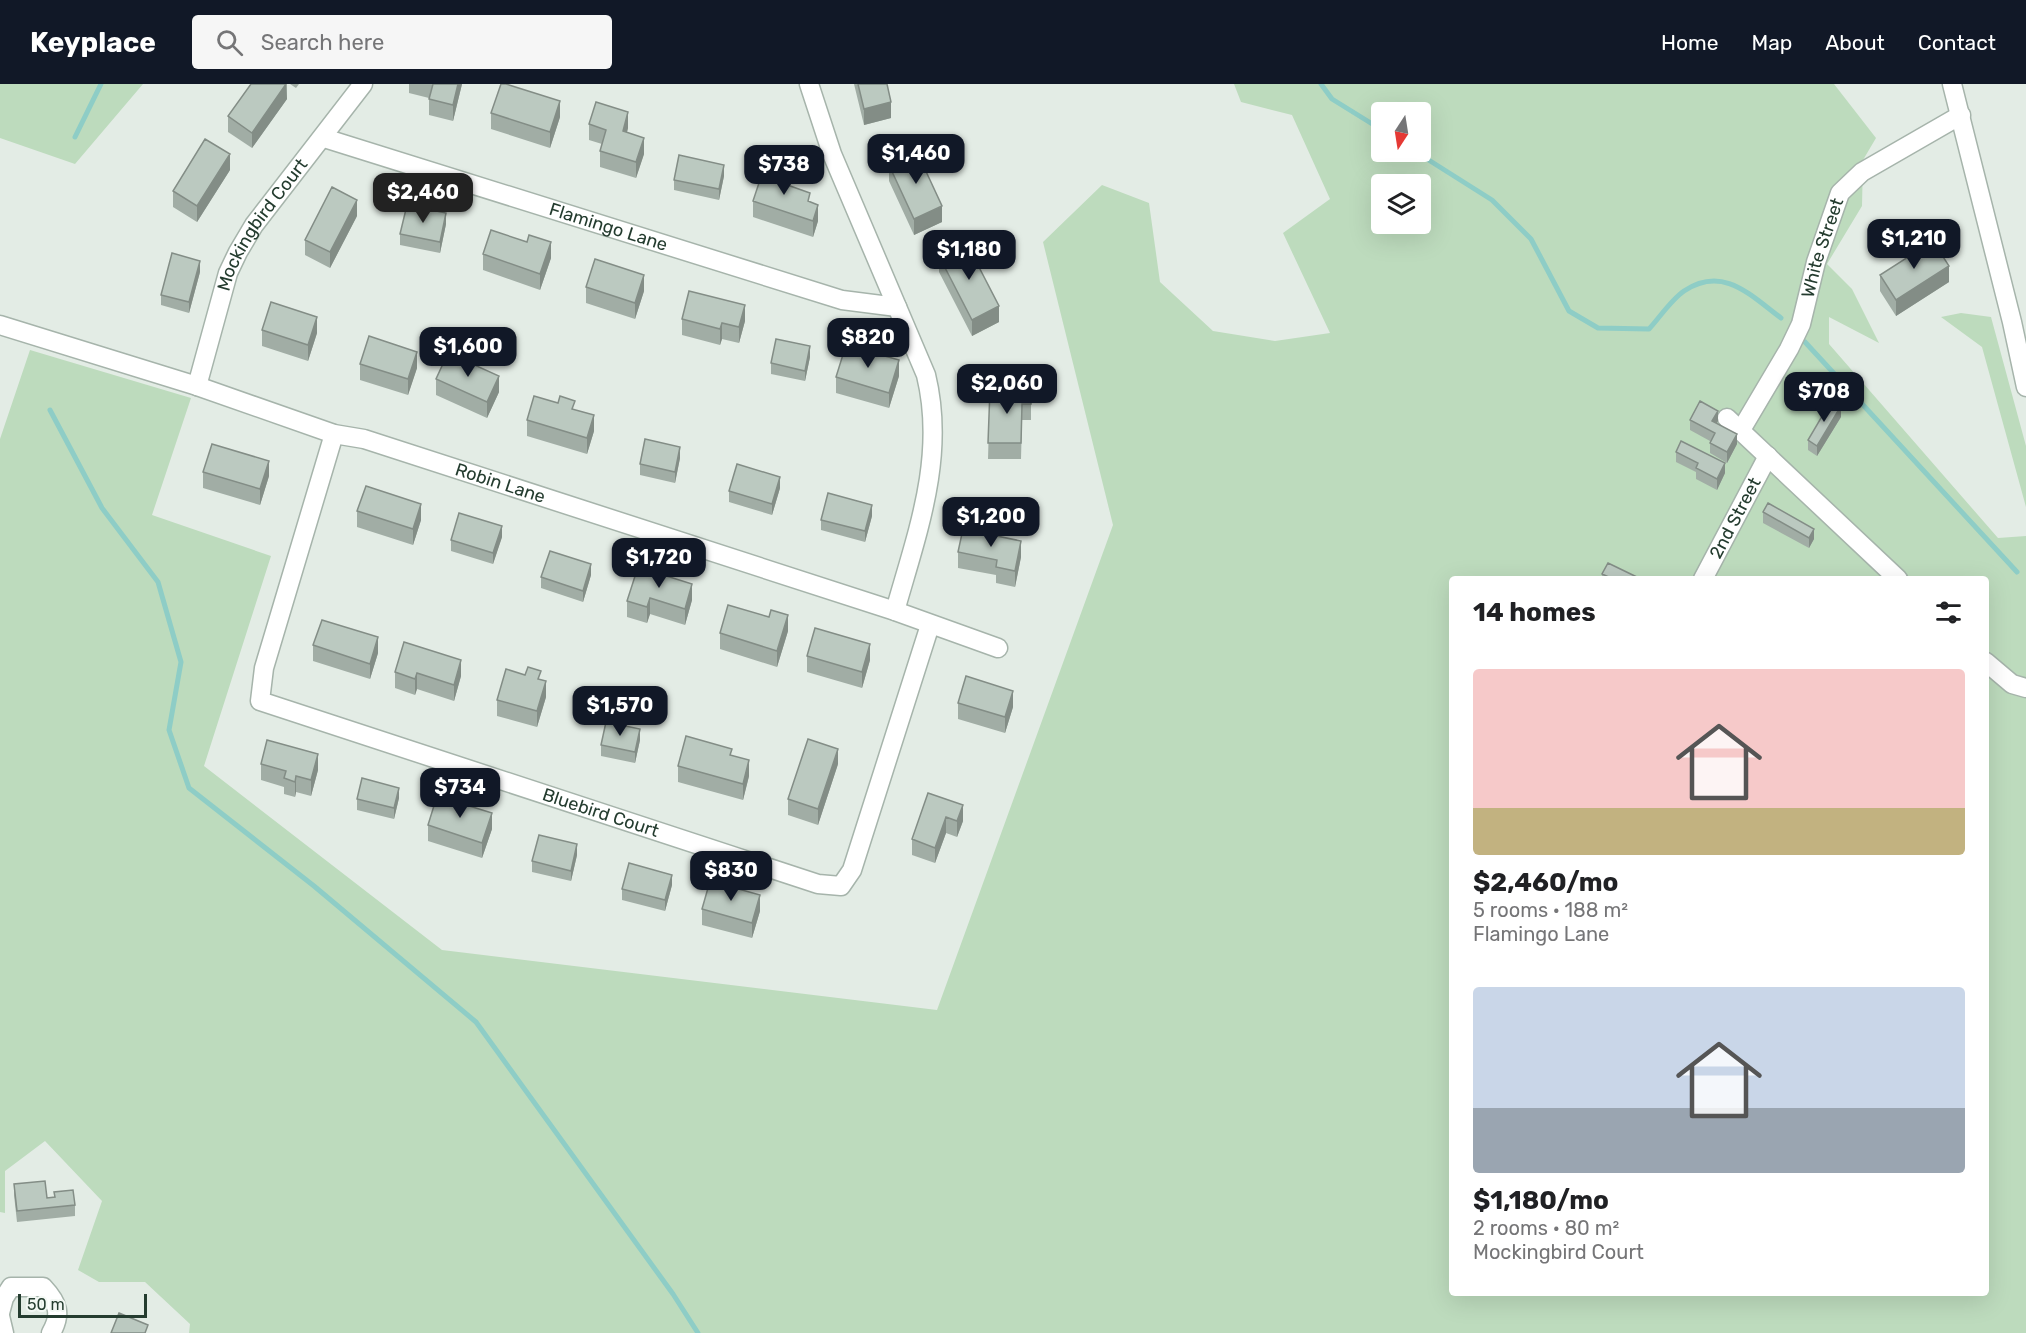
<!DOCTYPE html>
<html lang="en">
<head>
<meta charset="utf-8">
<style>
  :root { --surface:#fff; --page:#f6f6f6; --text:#202124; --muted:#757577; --accent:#111827 }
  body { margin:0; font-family:Rubik,sans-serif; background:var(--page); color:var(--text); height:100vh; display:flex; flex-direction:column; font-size:22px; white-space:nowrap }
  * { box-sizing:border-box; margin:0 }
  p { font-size:20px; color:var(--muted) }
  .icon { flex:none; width:33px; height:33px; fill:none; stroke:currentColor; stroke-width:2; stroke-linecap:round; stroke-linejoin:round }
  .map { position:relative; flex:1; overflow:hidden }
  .panel { position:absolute; left:1449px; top:492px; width:540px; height:720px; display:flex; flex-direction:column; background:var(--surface); border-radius:6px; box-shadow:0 6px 24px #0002 }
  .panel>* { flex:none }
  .needle { width:39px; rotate:192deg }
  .tools { position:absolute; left:1371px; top:18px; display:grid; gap:12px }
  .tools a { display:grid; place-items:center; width:60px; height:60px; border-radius:6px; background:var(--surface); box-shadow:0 6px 24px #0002; font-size:30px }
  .scale { position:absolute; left:18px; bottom:15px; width:129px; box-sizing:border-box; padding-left:6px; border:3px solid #243c2f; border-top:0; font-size:16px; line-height:21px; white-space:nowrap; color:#243c2f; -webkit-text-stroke:4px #f3f8f4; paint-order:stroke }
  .price { position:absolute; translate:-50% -51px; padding:0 14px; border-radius:12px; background:var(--accent); color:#fff; font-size:20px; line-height:39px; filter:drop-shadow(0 2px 3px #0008) }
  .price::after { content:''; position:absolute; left:50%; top:36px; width:18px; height:14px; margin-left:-9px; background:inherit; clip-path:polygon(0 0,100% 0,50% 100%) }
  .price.selected { background:#222; color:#fff }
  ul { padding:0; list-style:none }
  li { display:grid; align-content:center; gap:12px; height:318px; padding:0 24px }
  li span { display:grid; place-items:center; height:186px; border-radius:6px; color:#555 }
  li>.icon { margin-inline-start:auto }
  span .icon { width:108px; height:108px; fill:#fffc; stroke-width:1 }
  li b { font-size:26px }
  h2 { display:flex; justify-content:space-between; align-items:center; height:72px; padding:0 24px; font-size:26px }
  header { display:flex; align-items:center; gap:36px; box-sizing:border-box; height:84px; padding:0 30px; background:var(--accent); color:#fff }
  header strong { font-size:28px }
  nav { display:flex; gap:33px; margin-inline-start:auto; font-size:21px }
  .search { width:420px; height:54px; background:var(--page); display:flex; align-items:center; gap:15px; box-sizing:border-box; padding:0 21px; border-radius:6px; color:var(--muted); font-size:22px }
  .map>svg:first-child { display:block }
  .green { fill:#bddbbd; fill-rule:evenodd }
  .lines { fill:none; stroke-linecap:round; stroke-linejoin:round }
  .stream { stroke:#8ecdc6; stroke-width:5 }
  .minor-casing { stroke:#a6b4ab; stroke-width:21 }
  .minor { stroke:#fff; stroke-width:18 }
  .wall { fill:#a1ada5 }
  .shaded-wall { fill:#838d86 }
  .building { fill:#bbc9c0; stroke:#838d86; stroke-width:1.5 }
  .labels { text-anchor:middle; stroke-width:6; stroke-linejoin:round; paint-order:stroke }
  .street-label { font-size:18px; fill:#243c2f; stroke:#f3f8f4 }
</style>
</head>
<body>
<header>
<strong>Keyplace</strong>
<div class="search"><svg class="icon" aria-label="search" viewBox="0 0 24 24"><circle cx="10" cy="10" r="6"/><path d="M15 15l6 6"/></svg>Search here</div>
<nav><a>Home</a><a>Map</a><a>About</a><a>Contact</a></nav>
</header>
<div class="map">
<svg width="2026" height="1249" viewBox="0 0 2026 1249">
  <rect width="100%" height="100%" fill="#e3ece5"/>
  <path class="green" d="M0,0H143L75,80L0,54Z
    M1234,0H1834L1876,54L1863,76L1862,122L1827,180L1852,205L1879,259L1829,233V260L1998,454L2026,452V1249H189L190,1240L145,1198H99L78,1186L102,1117L45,1057L5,1087V1129L0,1128V355L30,266L191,314L152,431L271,472L204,682L442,866L937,926L1113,441L1043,158L1102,101L1149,119L1160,198L1213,247L1275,257L1330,249L1283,149L1330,115L1292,31L1241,18ZM1382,28H1420V68H1382ZM1382,100H1420V140H1382ZM1452,495H1986V1209H1452Z
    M1961,229L1991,233L2026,362V423L1982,263L1941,233Z"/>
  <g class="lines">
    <path class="stream" d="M1321,0L1332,15L1382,46
      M75,53L101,0
      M1416,68L1492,116L1531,155L1569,227L1598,244L1649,245C1660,233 1671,216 1684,207C1723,181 1750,211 1781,234
      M1805,258L2017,488
      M50,326L102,424L158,498L181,578L169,646L189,704L314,802L476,938L673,1210L698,1249"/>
    <defs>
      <g id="minor">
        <path d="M809,0L832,70L926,291C946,373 917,449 895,527"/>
        <path d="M1952,0L2012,238L2026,303"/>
        <path id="s1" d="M324,54L842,216L897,223"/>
        <path id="s2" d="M0,241L197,302L334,350L364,355L895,527L998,564"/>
        <path id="s3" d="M197,302L228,189L238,168L254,141L363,0"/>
        <path d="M1727,334L1898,495"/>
        <path id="s4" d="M1741,346L1789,265L1801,240L1816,178L1840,109L1862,88L1961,31"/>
        <path id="s5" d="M334,350L264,584L260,617L818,800L841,802L852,786L930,541"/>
        <path id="s6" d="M1703,495L1768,372"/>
        <path d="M1986,578L2012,600L2026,604"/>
        <path d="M0,1229L4,1214L11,1203H43C58,1219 62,1230 51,1249"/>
        <path d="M0,1232L4,1249"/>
      </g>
    </defs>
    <use href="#minor" class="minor-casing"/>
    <use href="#minor" class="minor"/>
  </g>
  <path class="wall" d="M287,0V15L252,64L228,48V32Z
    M290,0H299L296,4Z
    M409,0H462L453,37L429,31V14L409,9Z
    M854,0H887L891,34L864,41Z
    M491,29L560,33L550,64L491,45Z
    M589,40L628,44L627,48L644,70L636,94L600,83V67L602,60L589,56Z
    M889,81L942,138L914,151L889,97Z
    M230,86L197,138L173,123V107Z
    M724,92L719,116L674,106V96Z
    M782,99L810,118L818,137L813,153L753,133V117Z
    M357,132L330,184L305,171V156Z
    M446,140L440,169L400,161V150Z
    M483,170L551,174L540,206L483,186Z
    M939,172L999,238L972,252L939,188Z
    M200,188L189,229L161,221V211Z
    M1880,191L1949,198L1896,232L1880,207Z
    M586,203L644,207L635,235L586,219Z
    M682,235L745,237L739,259L722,255L720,261L682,251Z
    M262,246L317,249L308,277L262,262Z
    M810,273L805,297L771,290V279Z
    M360,280L417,284L408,311L360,296Z
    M899,292L889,324L836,309V293Z
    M436,295L499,308L487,334L436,311Z
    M990,305H1031V336H1022L1021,375H988Z
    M575,326L594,347L587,370L527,352V336Z
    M1841,333L1817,372L1808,366V356Z
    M1690,336L1718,337L1717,339L1737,360L1727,379L1710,369V357L1690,346Z
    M1676,368L1725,389L1717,406L1696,395V388L1676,378Z
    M680,374L675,399L640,391V380Z
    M203,388L269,392L260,421L203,404Z
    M780,404L772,431L729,418V407Z
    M357,427L421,436L413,461L357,443Z
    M1763,428L1814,455L1809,464L1763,439Z
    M872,432L865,458L821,446V436Z
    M502,453L493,480L451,467V456Z
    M958,468L1021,473L1015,503L996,499V491L958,484Z
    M1602,490L1641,495H1602Z
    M591,491L583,518L541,504V493Z
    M692,500V516L685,541L650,530L647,539L627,533V517Z
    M788,547L777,583L720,565V549Z
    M404,558L461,592L454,617L417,605L415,611L395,604V588Z
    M313,561L378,569L370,595L313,577Z
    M807,572L870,576L862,604L807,588Z
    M541,596L546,613L537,643L497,632V616Z
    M958,619L1013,623L1005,649L958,635Z
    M640,656L635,679L601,672V661Z
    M732,671L749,692L743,716L678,698V682Z
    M261,680L318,686L311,712L296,708L295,713L284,710V703L261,696Z
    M838,680L818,741L788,731V715Z
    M928,709L963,737L957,753L946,749L935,779L912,771V755Z
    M399,714L394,735L357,726V715Z
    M428,741L492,745L482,774L428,757Z
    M577,771L571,797L532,788V777Z
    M672,801L665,827L622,816V805Z
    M702,825L760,827L752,854L702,841Z
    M14,1100L47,1114L54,1113V1108L75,1121V1132L17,1138L14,1111Z"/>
  <path class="shaded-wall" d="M286,0L287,15L252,64V49Z
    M458,0H462L453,37V21Z
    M560,17V33L550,64V48Z
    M891,18V34L864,41V25Z
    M628,28V44L623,63V47Z
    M644,54V70L636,94V78Z
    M230,70V86L197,138V122Z
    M724,81V92L719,116V105Z
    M357,116V132L330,184V168Z
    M818,121V137L813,153V137Z
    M942,122V138L914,151V135Z
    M446,129V140L440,169V158Z
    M551,158V174L540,206V190Z
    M200,177V188L189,229V218Z
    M1949,182V198L1896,232V216Z
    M644,191V207L635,235V219Z
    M745,221V237L739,259V243Z
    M999,222V238L972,252V236Z
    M317,233V249L308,277V261Z
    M722,239V255L720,261V245Z
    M810,262V273L805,297V287Z
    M417,268V284L408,311V295Z
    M899,276V292L889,324V309Z
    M499,292V308L487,334V318Z
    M1841,322V333L1817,372V362Z
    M1718,327V337L1712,348V337Z
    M594,331V347L587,370V354Z
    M1737,350V360L1727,379V368Z
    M680,363V374L675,399V388Z
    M269,377V392L260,421V405Z
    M1725,379V389L1717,406V395Z
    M780,393V404L772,431V420Z
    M421,420V436L413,461V445Z
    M872,421V432L865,458V447Z
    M502,442V453L493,480V469Z
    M1814,445V455L1809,464V454Z
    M1021,457V473L1015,503V487Z
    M591,480V491L583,518V507Z
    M692,500V516L685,541V525Z
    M650,514V530L647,539V523Z
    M788,531V547L777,583V567Z
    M378,553V569L370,595V580Z
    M870,560V576L862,604V588Z
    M461,576V592L454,617V601Z
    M417,589V605L415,611V595Z
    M546,597V613L537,643V627Z
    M1013,607V623L1005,649V633Z
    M640,645V656L635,679V668Z
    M838,665V680L818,741V725Z
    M318,670V686L311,712V696Z
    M749,676V692L743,716V700Z
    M296,692V708L295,713V698Z
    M399,704V714L394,735V724Z
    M963,721V737L957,753V737Z
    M492,729V745L482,774V759Z
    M946,733V749L935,779V764Z
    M577,760V771L571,797V787Z
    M672,791V801L665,827V816Z
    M760,811V827L752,854V839Z"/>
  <path class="building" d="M251,0H286L252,49L228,32Z
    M433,0H458L453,21L429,15Z
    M501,0H506L560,17L550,48L491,29Z
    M858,0H887L891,18L864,25Z
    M596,18L628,28L623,47L644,54L636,78L600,67L606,46L589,40Z
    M205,55L230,70L197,122L173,107Z
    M917,68L942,122L914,135L889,81Z
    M679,71L724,81L719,105L674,96Z
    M764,84L782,90L779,98L810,109L808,117L818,121L813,137L753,117Z
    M332,103L357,116L330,168L305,156Z
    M407,121L446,129L440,158L400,150Z
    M491,146L527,158L529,151L551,158L540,190L483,170Z
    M1933,157L1949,182L1896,216L1880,191Z
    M966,158L999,222L972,236L939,172Z
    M172,169L200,177L189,218L161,211Z
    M595,175L644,191L635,219L586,203Z
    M689,207L745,221L739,243L722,239L720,245L682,235Z
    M271,218L317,233L308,261L262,246Z
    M369,252L417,268L408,295L360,280Z
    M776,255L810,262L805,287L771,279Z
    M846,261L899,276L889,309L836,293Z
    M448,269L499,292L487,318L436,295Z
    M990,305H1031V320H1022L1021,359H988Z
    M534,312L558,319L560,312L575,317L572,325L594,331L587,354L527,336Z
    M1700,317L1718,327L1712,337L1737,350L1727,368L1710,359L1715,349L1690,336Z
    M1831,317L1841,322L1817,362L1808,356Z
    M645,355L680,363L675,388L640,380Z
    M1681,357L1725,379L1717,395L1696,384L1698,379L1676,368Z
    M212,360L269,377L260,405L203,388Z
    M737,380L780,393L772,420L729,407Z
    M366,402L421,420L413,445L357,427Z
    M828,409L872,421L865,447L821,436Z
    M1768,419L1814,445L1809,454L1763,428Z
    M459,429L502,442L493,469L451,456Z
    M963,445L1021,457L1015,487L996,483L997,476L958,468Z
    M550,467L591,480L583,507L541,493Z
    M1608,479L1641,495H1613L1602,490Z
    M638,483L692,500L685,525L650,514L647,523L627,517Z
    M728,521L769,533L771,526L788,531L777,567L720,549Z
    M322,536L378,553L370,580L313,561Z
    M815,544L870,560L862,588L807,572Z
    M404,558L461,576L454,601L417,589L415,595L395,588Z
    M528,583L541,587L538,595L546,597L537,627L497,616L506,585L525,591Z
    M966,592L1013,607L1005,633L958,619Z
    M606,638L640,645L635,668L601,661Z
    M686,652L732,665L730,671L749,676L743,700L678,682Z
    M808,655L838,665L818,725L788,715Z
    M267,656L318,670L311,696L296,692L295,698L284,694L286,687L261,680Z
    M362,694L399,704L394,724L357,715Z
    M928,709L963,721L957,737L946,733L935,764L912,755Z
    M437,712L492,729L482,759L428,741Z
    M539,751L577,760L571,787L532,777Z
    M629,779L672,791L665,816L622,805Z
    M710,797L760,811L752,839L702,825Z
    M45,1097L47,1114L55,1113L54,1108L73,1106L75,1121L17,1127L14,1100Z
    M119,1229L148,1241L145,1249H111Z"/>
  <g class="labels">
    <g class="street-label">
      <text dy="6" stroke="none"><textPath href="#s1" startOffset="298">Flamingo Lane</textPath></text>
      <text dy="6" stroke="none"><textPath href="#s3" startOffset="176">Mockingbird Court</textPath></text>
      <text dy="6" stroke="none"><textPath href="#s4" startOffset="201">White Street</textPath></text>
      <text dy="6" stroke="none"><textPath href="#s2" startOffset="525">Robin Lane</textPath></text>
      <text dy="6" stroke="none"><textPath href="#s6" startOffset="69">2nd Street</textPath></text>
      <text dy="6" stroke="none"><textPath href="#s5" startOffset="636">Bluebird Court</textPath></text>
    </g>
  </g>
</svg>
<div class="tools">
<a><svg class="needle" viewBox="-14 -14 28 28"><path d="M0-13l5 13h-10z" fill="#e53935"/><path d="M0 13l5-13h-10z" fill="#757577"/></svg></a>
<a><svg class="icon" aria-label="layers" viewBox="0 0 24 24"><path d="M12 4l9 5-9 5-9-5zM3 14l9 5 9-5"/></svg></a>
</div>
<div class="scale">50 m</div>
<b class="price" style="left:916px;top:101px">$1,460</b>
<b class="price" style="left:784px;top:112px">$738</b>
<b class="price selected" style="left:423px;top:140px">$2,460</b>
<b class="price" style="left:1914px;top:186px">$1,210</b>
<b class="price" style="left:969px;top:197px">$1,180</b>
<b class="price" style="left:868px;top:285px">$820</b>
<b class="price" style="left:468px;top:294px">$1,600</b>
<b class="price" style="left:1007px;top:331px">$2,060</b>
<b class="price" style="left:1824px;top:339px">$708</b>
<b class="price" style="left:991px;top:464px">$1,200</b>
<b class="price" style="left:659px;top:505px">$1,720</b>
<b class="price" style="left:620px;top:653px">$1,570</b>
<b class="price" style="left:460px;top:735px">$734</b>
<b class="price" style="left:731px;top:818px">$830</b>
<section class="panel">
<h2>14 homes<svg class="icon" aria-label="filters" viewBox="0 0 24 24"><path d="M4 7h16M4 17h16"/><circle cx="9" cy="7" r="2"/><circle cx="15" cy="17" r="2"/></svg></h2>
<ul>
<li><span style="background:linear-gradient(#f6c9c9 75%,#c2b280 0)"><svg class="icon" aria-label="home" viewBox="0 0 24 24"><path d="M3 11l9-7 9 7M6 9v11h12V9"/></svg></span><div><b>$2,460/mo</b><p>5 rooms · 188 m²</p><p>Flamingo Lane</p></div></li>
<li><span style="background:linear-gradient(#c9d6e8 65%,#9aa5b1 0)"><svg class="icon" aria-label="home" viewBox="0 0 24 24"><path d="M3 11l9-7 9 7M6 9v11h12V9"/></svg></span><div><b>$1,180/mo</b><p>2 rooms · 80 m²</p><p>Mockingbird Court</p></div></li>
</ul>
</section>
</div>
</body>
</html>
